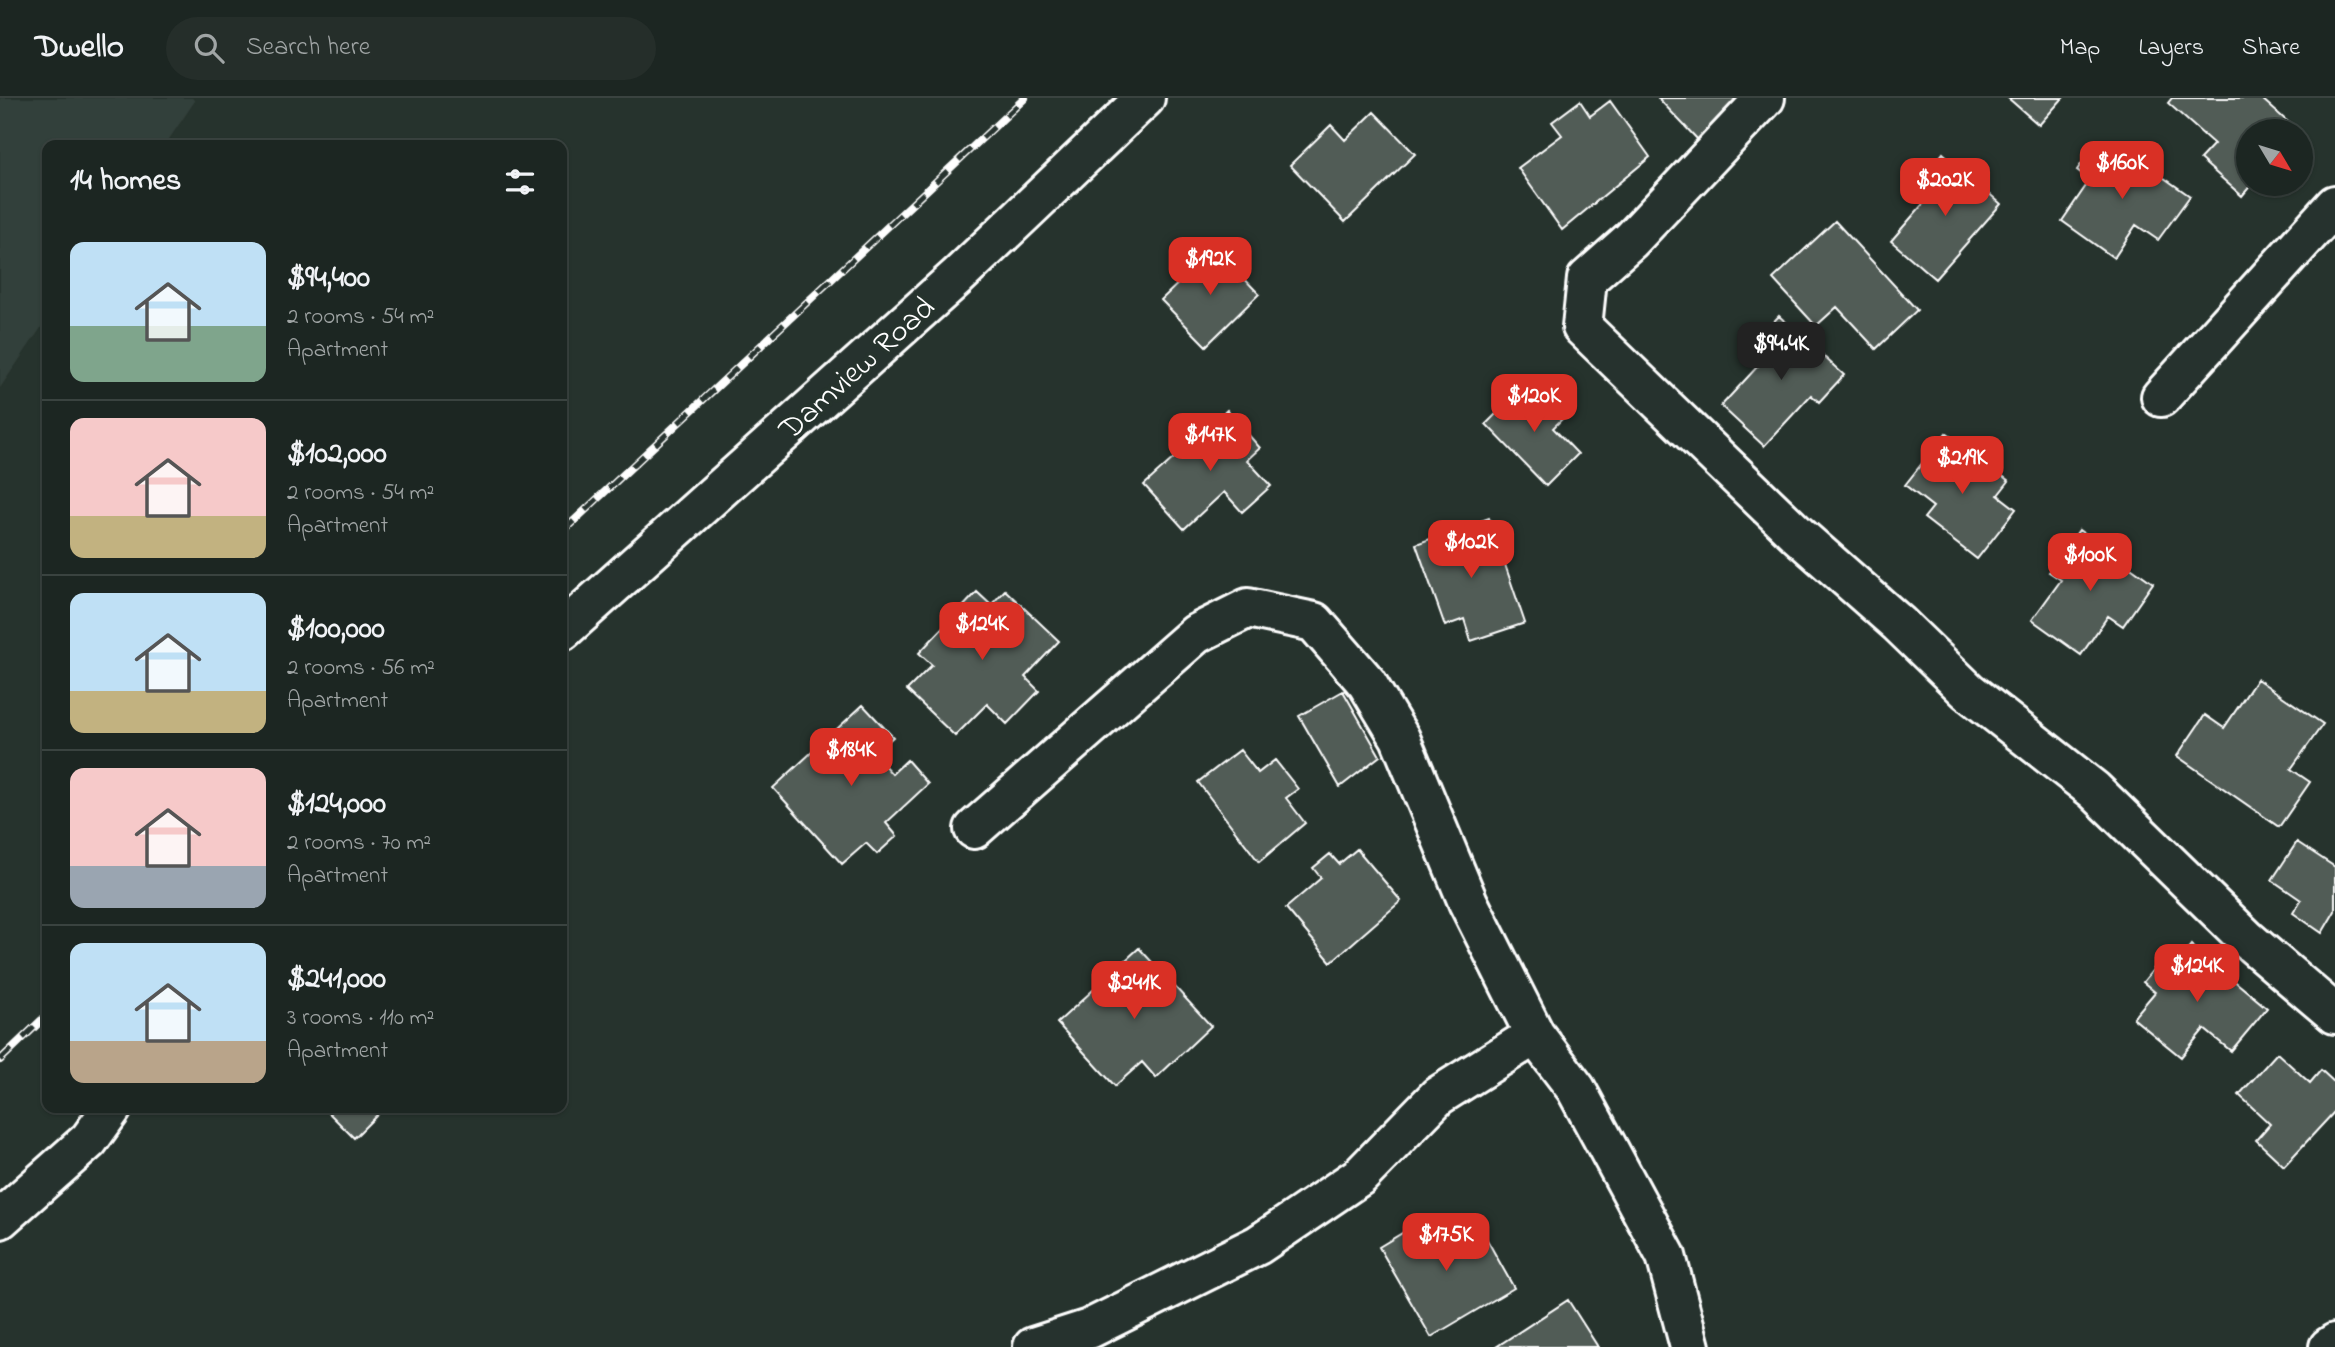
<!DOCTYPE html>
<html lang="en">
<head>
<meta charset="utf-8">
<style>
  :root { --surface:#1c2622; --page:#252e2a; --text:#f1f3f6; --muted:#a0a5a5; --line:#3a4340; --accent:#d93025 }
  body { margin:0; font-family:"Indie Flower",sans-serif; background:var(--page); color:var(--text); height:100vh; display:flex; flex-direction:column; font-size:26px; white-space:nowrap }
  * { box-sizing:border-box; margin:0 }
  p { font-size:23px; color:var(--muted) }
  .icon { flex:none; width:38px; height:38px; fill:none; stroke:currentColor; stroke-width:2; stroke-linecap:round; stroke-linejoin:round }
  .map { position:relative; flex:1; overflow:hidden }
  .drawer { position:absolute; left:42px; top:42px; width:525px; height:973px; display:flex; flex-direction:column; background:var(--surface); border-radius:14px; box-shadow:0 2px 5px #0004,0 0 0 2px var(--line) }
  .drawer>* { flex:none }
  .needle { width:46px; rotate:128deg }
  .tools { position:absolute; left:2236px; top:21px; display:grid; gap:14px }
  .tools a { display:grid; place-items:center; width:77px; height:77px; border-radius:50%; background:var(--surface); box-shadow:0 2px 5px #0004,0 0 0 2px var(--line); font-size:35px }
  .price { position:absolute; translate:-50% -60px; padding:0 16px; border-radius:14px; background:var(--accent); color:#fff; font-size:23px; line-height:46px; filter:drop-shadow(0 2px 4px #0008) }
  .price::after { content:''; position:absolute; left:50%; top:42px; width:21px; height:16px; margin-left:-10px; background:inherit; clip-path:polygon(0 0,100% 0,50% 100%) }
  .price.on { background:#222; color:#fff }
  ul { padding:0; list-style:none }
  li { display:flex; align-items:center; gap:21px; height:175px; padding:0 28px }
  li+li { border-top:2px solid var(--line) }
  li span { display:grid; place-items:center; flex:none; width:196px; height:140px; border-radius:14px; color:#555 }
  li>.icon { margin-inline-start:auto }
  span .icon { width:84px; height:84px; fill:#fffc; stroke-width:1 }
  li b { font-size:30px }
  h2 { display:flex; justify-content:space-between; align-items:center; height:84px; padding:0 28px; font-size:30px }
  header { display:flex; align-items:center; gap:42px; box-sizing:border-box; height:98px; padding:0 35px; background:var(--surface); border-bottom:2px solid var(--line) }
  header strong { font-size:33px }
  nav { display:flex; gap:38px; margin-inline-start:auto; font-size:24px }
  .search { width:490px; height:63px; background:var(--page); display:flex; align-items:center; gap:18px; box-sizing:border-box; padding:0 24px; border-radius:38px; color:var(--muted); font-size:26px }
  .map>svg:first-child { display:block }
  .built { fill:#333f3a }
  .building { fill:#515c57; stroke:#fff; stroke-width:2 }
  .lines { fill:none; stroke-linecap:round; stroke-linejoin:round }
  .minor-casing { stroke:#fff; stroke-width:44 }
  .tertiary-casing { stroke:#fff; stroke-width:44 }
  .minor { stroke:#26332d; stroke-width:38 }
  .tertiary { stroke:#26332d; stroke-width:38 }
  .rail-casing { stroke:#fff; stroke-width:8 }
  .rail { stroke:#26332d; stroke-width:5; stroke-dasharray:16; stroke-linecap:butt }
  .labels { text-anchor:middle; stroke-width:7; stroke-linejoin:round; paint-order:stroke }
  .street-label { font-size:32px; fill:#fff; stroke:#26332d }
</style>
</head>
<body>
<header>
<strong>Dwello</strong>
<div class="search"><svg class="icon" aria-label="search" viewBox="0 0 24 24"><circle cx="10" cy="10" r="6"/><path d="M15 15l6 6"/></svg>Search here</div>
<nav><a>Map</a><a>Layers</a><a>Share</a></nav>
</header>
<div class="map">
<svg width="2335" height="1249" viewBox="0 0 2335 1249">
  <rect width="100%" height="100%" fill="#26332d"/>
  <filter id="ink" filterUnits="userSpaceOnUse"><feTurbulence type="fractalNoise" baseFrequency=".0143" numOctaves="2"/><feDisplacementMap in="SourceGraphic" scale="14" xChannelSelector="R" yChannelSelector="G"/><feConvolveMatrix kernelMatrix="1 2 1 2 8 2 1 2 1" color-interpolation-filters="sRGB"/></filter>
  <g filter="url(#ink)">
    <path class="built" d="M0,0H192L195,3L165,47H47V221L0,290Z"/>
    <path class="building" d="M1658,0H1746L1700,44Z
      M2008,0H2063L2039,27Z
      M2172,0H2261L2298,33H2249V86H2252L2242,98L2200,61L2214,46L2168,5Z
      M1580,3L1590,18L1610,3L1650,59L1562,132L1518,70L1562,37L1552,24Z
      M1374,14L1415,56L1345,124L1290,67L1331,27L1345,42Z
      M2118,48L2190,98L2158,142L2136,127L2114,160L2062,123L2090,82L2077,72L2091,52L2107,62Z
      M1943,55L2001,106L1935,181L1891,143L1935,92L1922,81Z
      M1835,123L1917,212L1876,251L1837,209L1816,228L1773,181Z
      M1215,150L1259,196L1206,248L1161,202Z
      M1779,218L1844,277L1819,304L1811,297L1764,348L1721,308L1770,255L1756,242Z
      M1524,288L1538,302L1545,296L1566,317L1553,330L1578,356L1546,388L1486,326Z
      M1227,312L1260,350L1247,362L1271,388L1242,414L1224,394L1184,431L1144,387Z
      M1946,335L2009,383L1998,397L2016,411L1977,461L1924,420L1933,409L1905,387Z
      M1489,420L1525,525L1471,543L1464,521L1445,528L1416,446Z
      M2079,432L2153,485L2123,528L2108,518L2081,557L2032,522L2061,482L2049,474Z
      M1005,492L1059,543L1025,579L1039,593L1007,626L987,606L955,638L907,592L932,567L919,555L977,494L991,507Z
      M2257,581L2323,626L2291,671L2310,684L2279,729L2177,658L2205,617L2224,630Z
      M1343,593L1380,658L1340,689L1299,618Z
      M863,607L893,639L874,656L892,676L907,662L928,686L886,725L897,738L877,756L866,745L842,766L773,690Z
      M1240,652L1258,675L1275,662L1298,691L1286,700L1305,725L1259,764L1198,684Z
      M2297,744L2335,769V813L2322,835L2293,815L2301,802L2272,782Z
      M1357,751L1401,803L1331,864L1286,810L1321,780L1313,770L1330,756L1339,766Z
      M2191,847L2267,910L2231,953L2204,931L2181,959L2133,920L2155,894L2143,884L2164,858L2175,867Z
      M1139,850L1211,928L1156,980L1142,964L1115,988L1057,925Z
      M2277,955L2310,985L2321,972L2335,985V1013L2284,1068L2256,1042L2270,1026L2239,997Z
      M324,1010H384L354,1040Z
      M1462,1118L1476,1143L1485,1138L1514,1190L1431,1239L1379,1149L1414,1128L1421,1141Z
      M1568,1202L1598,1249H1496Z"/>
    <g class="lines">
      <defs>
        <path id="minor" d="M1765,0L1631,142L1587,181L1582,229L1798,437L1899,526L1968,593L2094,692L2248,842L2335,916
          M2161,299L2335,107
          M974,731L1196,536L1248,510L1314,524L1367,585L1400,640L1468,804L1535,937L1576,991L1666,1158L1690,1249
          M1033,1249L1089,1231L1258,1147L1360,1078L1438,998L1535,937
          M2329,1249L2335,1245"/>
        <path id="tertiary" d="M562,533L957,179L1145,0
          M0,1121L89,1042L112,1010"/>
      </defs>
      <use href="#minor" class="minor-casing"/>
      <use href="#tertiary" class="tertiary-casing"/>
      <use href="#minor" class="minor"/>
      <use href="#tertiary" class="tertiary"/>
      <defs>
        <path id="rail" d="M562,434L1025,0
          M0,962L47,917"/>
      </defs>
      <use href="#rail" class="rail-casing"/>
      <use href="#rail" class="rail"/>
    </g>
  </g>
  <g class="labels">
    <g class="street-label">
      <text transform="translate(856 269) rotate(-42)" y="11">Damview Road</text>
    </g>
  </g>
</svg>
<div class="tools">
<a><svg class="needle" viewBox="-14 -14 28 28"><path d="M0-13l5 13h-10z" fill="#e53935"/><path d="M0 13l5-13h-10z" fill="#a0a5a5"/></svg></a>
</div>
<b class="price" style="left:2122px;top:103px">$160K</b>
<b class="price" style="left:1945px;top:120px">$202K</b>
<b class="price" style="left:1210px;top:199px">$192K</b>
<b class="price on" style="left:1781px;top:284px">$94.4K</b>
<b class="price" style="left:1534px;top:336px">$120K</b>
<b class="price" style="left:1210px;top:375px">$147K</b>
<b class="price" style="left:1962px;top:398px">$219K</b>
<b class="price" style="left:1471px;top:482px">$102K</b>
<b class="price" style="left:2090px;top:495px">$100K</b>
<b class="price" style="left:982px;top:564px">$124K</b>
<b class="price" style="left:851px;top:690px">$184K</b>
<b class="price" style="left:2197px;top:906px">$124K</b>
<b class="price" style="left:1134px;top:923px">$241K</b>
<b class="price" style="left:1446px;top:1175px">$175K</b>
<section class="drawer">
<h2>14 homes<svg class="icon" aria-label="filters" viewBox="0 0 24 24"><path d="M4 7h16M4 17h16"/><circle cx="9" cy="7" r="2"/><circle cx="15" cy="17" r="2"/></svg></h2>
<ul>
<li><span style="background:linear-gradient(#bfe0f5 60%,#7fa58c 0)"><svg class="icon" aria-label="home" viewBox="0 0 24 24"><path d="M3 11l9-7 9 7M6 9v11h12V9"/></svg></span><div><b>$94,400</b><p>2 rooms · 54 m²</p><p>Apartment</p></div></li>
<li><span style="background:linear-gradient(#f6c9c9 70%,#c2b280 0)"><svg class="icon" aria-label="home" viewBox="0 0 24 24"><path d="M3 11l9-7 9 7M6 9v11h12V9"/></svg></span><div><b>$102,000</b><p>2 rooms · 54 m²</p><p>Apartment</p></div></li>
<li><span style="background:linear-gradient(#bfe0f5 70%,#c2b280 0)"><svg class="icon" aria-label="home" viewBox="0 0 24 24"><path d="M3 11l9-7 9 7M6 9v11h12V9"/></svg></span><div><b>$100,000</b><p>2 rooms · 56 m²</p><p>Apartment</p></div></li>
<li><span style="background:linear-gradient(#f6c9c9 70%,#9aa5b1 0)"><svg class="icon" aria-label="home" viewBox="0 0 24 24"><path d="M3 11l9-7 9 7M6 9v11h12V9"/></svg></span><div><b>$124,000</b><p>2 rooms · 70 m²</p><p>Apartment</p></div></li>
<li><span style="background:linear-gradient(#bfe0f5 70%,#b9a48a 0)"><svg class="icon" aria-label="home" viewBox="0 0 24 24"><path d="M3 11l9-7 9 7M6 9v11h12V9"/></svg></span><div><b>$241,000</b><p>3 rooms · 110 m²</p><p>Apartment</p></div></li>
</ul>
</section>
</div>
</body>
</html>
